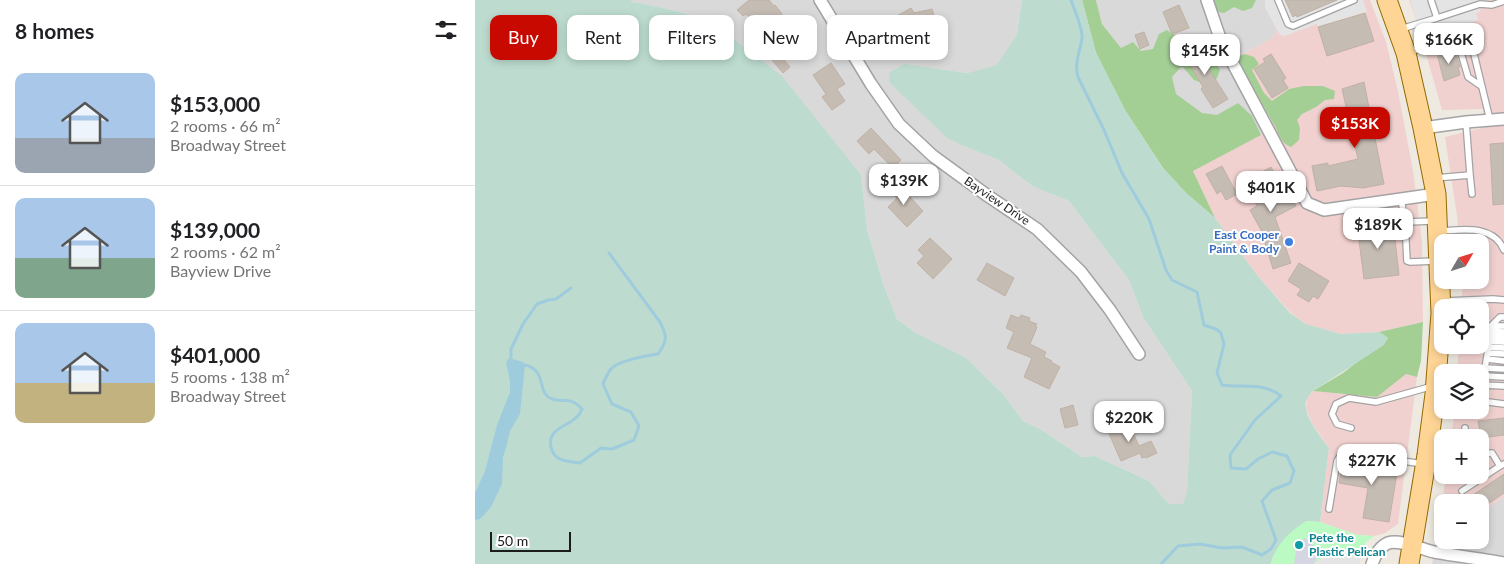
<!DOCTYPE html>
<html lang="en">
<head>
<meta charset="utf-8">
<style>
  :root { --surface:#fff; --page:#f6f6f6; --text:#202124; --muted:#757577; --line:#e0e0e0; --accent:#c70900 }
  body { margin:0; font-family:Lato,sans-serif; background:var(--page); color:var(--text); height:100vh; display:flex; flex-direction:column; font-size:19px; white-space:nowrap }
  * { box-sizing:border-box; margin:0 }
  p { font-size:16px; color:var(--muted) }
  .icon { flex:none; width:28px; height:28px; fill:none; stroke:currentColor; stroke-width:2; stroke-linecap:round; stroke-linejoin:round }
  .map { position:relative; flex:1; overflow:hidden }
  .side { display:flex; flex-direction:column; background:var(--surface); width:475px }
  .side>* { flex:none }
  .banner { position:absolute; left:15px; top:15px; width:475px; height:45px; display:flex; gap:10px }
  .needle { width:32px; rotate:51deg }
  .controls { position:absolute; left:959px; top:234px; display:grid; gap:10px }
  .controls a { display:grid; place-items:center; width:55px; height:55px; border-radius:10px; background:var(--surface); box-shadow:0 2px 8px #0003; font-size:25px }
  .scale { position:absolute; left:15px; bottom:12px; width:81px; box-sizing:border-box; padding-left:5px; border:2px solid #1c1c1c; border-top:0; font-size:14px; line-height:18px; white-space:nowrap; color:#1c1c1c; -webkit-text-stroke:4px #fff; paint-order:stroke }
  .price { position:absolute; translate:-50% -42px; padding:0 11px; border-radius:10px; background:#fff; color:#222; font-size:16px; line-height:32px; filter:drop-shadow(0 1px 2px #0008) }
  .price::after { content:''; position:absolute; left:50%; top:30px; width:15px; height:11px; margin-left:-8px; background:inherit; clip-path:polygon(0 0,100% 0,50% 100%) }
  .price.active { background:var(--accent); color:#fff }
  ul { padding:0; list-style:none }
  li { display:flex; align-items:center; gap:15px; height:125px; padding:0 15px }
  li+li { border-top:1px solid var(--line) }
  li span { display:grid; place-items:center; flex:none; width:140px; height:100px; border-radius:10px; color:#555 }
  li>.icon { margin-inline-start:auto }
  span .icon { width:60px; height:60px; fill:#fffc; stroke-width:1 }
  li b { font-size:21px }
  h2 { display:flex; justify-content:space-between; align-items:center; height:60px; padding:0 15px; font-size:21px }
  .chip { padding:0 18px; border-radius:10px; background:var(--surface); box-shadow:0 2px 8px #0003; font-size:18px; line-height:45px }
  .chip.active { background:var(--accent); color:#fff }
  main { display:flex; flex:1; min-height:0 }
  .map>svg:first-child { display:block }
  .residential { fill:#dad9d9 }
  .commercial { fill:#f0d1cf }
  .forest { fill:#a3ce94 }
  .wetland { fill:#bddccf }
  .park { fill:#bbfbc3 }
  .parking { fill:#e4e4e4 }
  .plaza { fill:#d6d5e3 }
  .water { fill:#9fccdd }
  .lines { fill:none; stroke-linecap:round; stroke-linejoin:round }
  .stream { stroke:#9fccdd; stroke-width:3 }
  .building { fill:#c5bcb4; stroke:#c0b1a3 }
  .lane-casing { stroke:#a3a3a3; stroke-width:8 }
  .street-casing { stroke:#a3a3a3; stroke-width:14 }
  .primary-casing { stroke:#936900; stroke-width:21 }
  .lane { stroke:#fff; stroke-width:5.5 }
  .street { stroke:#fff; stroke-width:11 }
  .primary { stroke:#fed595; stroke-width:19 }
  .shop-dot { fill:#3f7fe0; stroke:#fff; stroke-width:2 }
  .culture-dot { fill:#0f9aa8; stroke:#fff; stroke-width:2 }
  .labels { text-anchor:middle; stroke-width:4; stroke-linejoin:round; paint-order:stroke }
  .street-label { font-size:12px; fill:#1c1c1c; stroke:#fff }
  .shop-label { font-size:12px; font-weight:bold; fill:#366cbe; stroke:#fff; text-anchor:end }
  .culture-label { font-size:12px; font-weight:bold; fill:#0d838f; stroke:#fff; text-anchor:start }
</style>
</head>
<body>
<main>
<section class="side">
<h2>8 homes<svg class="icon" aria-label="filters" viewBox="0 0 24 24"><path d="M4 7h16M4 17h16"/><circle cx="9" cy="7" r="2"/><circle cx="15" cy="17" r="2"/></svg></h2>
<ul>
<li><span style="background:linear-gradient(#a9c7e8 65%,#9aa5b1 0)"><svg class="icon" aria-label="home" viewBox="0 0 24 24"><path d="M3 11l9-7 9 7M6 9v11h12V9"/></svg></span><div><b>$153,000</b><p>2 rooms · 66 m²</p><p>Broadway Street</p></div></li>
<li><span style="background:linear-gradient(#a9c7e8 60%,#7fa58c 0)"><svg class="icon" aria-label="home" viewBox="0 0 24 24"><path d="M3 11l9-7 9 7M6 9v11h12V9"/></svg></span><div><b>$139,000</b><p>2 rooms · 62 m²</p><p>Bayview Drive</p></div></li>
<li><span style="background:linear-gradient(#a9c7e8 60%,#c2b280 0)"><svg class="icon" aria-label="home" viewBox="0 0 24 24"><path d="M3 11l9-7 9 7M6 9v11h12V9"/></svg></span><div><b>$401,000</b><p>5 rooms · 138 m²</p><p>Broadway Street</p></div></li>
</ul>
</section>
<div class="map">
<svg width="1029" height="564" viewBox="0 0 1029 564">
  <rect width="100%" height="100%" fill="#eeeae1"/>
  <path class="residential" d="M156,0H547L542,34L523,65L492,73L430,64L491,147L524,160L557,186L594,201L654,280L668,317L717,391L712,492L709,504H694L674,481L620,456L607,457L565,429L548,421L528,394L490,357L439,332L422,319L409,286L392,228L386,175L244,35L225,18L197,10L157,2Z
    M621,0H790V7L800,25L802,32L797,38L753,62L789,133L718,171L650,53L627,24Z
    M1029,497V564H957L963,533L967,534L968,540H1005V513Z"/>
  <path class="commercial" d="M790,0H895L911,42L923,91L938,171L947,241L948,322L904,332L866,334L831,324L816,313L782,275L740,218L718,171L789,133L753,62L797,38L802,32L800,25L790,7Z
    M934,0H1029V497L1005,513V502H968L967,534L963,533L971,475H1005V438L976,437L980,410H1005V372H982L984,345H1005V308L986,307L988,280H1005V242H984L982,216L970,137L1011,127L1008,109L967,110L947,40L951,38L946,33Z
    M931,374L942,377L923,524L910,533L899,536L883,535L845,522L854,448L837,423L831,409L832,398L838,391L902,397Z"/>
  <path class="forest" d="M607,0H621L627,24L646,48L658,42L666,51L678,49L684,34L692,30L708,41L720,39L733,49L745,70L741,80L731,84L719,80L708,67L705,68L697,77L701,94L727,113L742,115L763,103L777,116L786,135L718,171L740,218L711,193L688,168L650,110L621,53Z
    M737,0H781L777,8L768,11L759,7L749,13L740,11Z
    M770,54L779,57L784,64L777,70L789,93L797,101L814,89L829,86H848L860,91L859,99L850,100L841,107L827,114L822,120L825,128L824,140L816,147C807,144 804,135 800,126L762,62L763,56Z
    M948,322L946,361L942,377L931,374L902,397L838,391L868,373L913,338L904,332Z"/>
  <path class="wetland" d="M0,0H156L157,2C179,6 202,10 223,18C236,23 236,34 253,35L307,76L386,175L392,229L409,286L422,319L439,332L490,357L528,394L548,421L565,429L607,457L620,456L674,481L694,504H708L712,492L717,391L668,317L654,280L594,201L557,186L524,160L491,147L472,138L414,82L415,72L430,64L492,73L522,65L542,34L547,0H607L621,53L650,110L688,168L711,193L740,218L782,275L815,313L831,324L866,334L904,332L913,338L909,345L838,391C833,396 829,402 831,409C833,421 847,438 854,448L845,522L831,521L798,556L796,564H0Z"/>
  <path class="park" d="M831,521L845,522L883,535L899,536L890,543L886,557L864,552L851,555L839,564H796C801,544 814,532 831,521Z"/>
  <path class="parking" d="M790,0H814L811,1L818,17L821,15L822,17L855,3L854,0H888L892,12L843,27L842,24L810,36L805,35L790,7Z
    M935,0H1003L1006,11L1001,13L1003,20L953,36L951,31L946,33Z
    M864,552L886,557L884,564H839L851,555Z"/>
  <path class="plaza" d="M830,538L840,547V556L842,559L839,564H819L822,545Z"/>
  <path class="water" d="M34,358L48,362L50,365L45,414L35,431L31,448L28,457L27,484L16,507L10,514L5,519L0,520V493L10,471L22,425L35,392V381L31,362Z"/>
  <g class="lines">
    <path class="stream" d="M596,0C599,9 608,29 607,38C605,52 599,62 603,77L629,130L647,173L674,219L691,270L697,280L722,292L729,325L741,329L746,333L749,344L742,373L747,385C766,388 790,382 806,396L780,420L755,455L756,468L771,469L783,459L797,452L812,456L819,471L815,483L797,490L787,501L801,540L796,549L787,555L767,547L747,548L725,544L703,546L686,564
      M36,359V349L48,324L62,304L73,300L81,299L96,288
      M50,365C72,370 62,392 75,398C88,405 93,394 107,409C101,427 71,425 76,447C79,462 93,461 105,463L126,448L137,449L159,440L164,426L156,412L137,404L128,384C130,379 133,373 136,369C144,360 171,356 183,354C193,340 192,336 185,322L134,253"/>
  </g>
  <path class="building" d="M274,0H294L299,6L300,5L307,14L306,16L314,26L310,29L317,39L301,52L295,45L296,42L290,35L293,32L279,15L275,18L271,14L268,16L262,10Z
    M810,0H862L822,17L821,15L818,17Z
    M704,5L714,28L697,34L688,12Z
    M436,8L439,13L457,9L462,27L442,31L445,37L439,41L438,45L431,48L424,46L419,40L421,32L415,30L410,23Z
    M890,13L899,41L852,56L843,27Z
    M669,32L674,45L665,49L660,35Z
    M722,43L736,67L733,68L753,99L738,108L726,89L728,87L707,52Z
    M978,49L980,54H981L985,67H983L985,75L969,81L962,54Z
    M304,54L315,67L308,73L297,60Z
    M796,54L811,78L808,80L813,88L797,98L779,69L790,62L788,59Z
    M356,63L370,84L362,89L370,101L357,110L347,97L351,94L338,75Z
    M889,82L909,184L888,188L866,186L842,191L837,166L853,163V166L883,159L867,89Z
    M396,128L426,160L418,168L399,149L394,154L382,141Z
    M1029,143V204L1018,205L1015,144Z
    M747,166L762,194L751,200L746,191L742,194L731,174Z
    M796,167L809,191L813,190L821,206L800,217L816,263L798,269L786,230L775,210L782,206L769,182Z
    M422,183L448,211L432,227L413,207L422,198L414,190Z
    M918,221L924,275L889,279L882,225Z
    M455,238L477,259L458,279L442,263L449,256L443,250Z
    M512,263L539,278L530,296L502,280Z
    M824,263L854,281L843,299L838,296L834,302L822,295L826,289L813,281Z
    M536,315L544,318L546,315L555,318L554,321L562,324L560,326L562,327L555,344L571,352L569,357L577,361L576,362L585,367L574,389L549,377L557,358L532,348L539,332L531,328Z
    M598,405L603,425L590,428L585,409Z
    M1029,418V435L1006,438L1003,421Z
    M650,421L652,425L654,424L664,446L676,441L682,453L671,458L670,457L667,458L665,453L646,461L632,429Z
    M884,460L923,467L914,522L888,518L893,488L864,483L868,461Z
    M1029,474V493L1007,508L1005,502H1003L998,495Z"/>
  <g class="lines">
    <defs>
      <path id="lane" d="M803,0L813,24L818,26L879,0
        M956,0L962,18L1005,4L1017,5L1029,1
        M926,29L962,18
        M982,39L993,77L1006,86
        M933,53C944,49 981,35 991,41C994,43 996,47 998,50L1015,120
        M995,175L997,194
        M960,178L995,175L991,122
        M926,199L930,222L959,221
        M930,222L932,261L935,262L961,261
        M965,231C987,230 1018,224 1029,250
        M968,301L1018,299L1029,300
        M1029,317H1025L1016,326L1015,336L1029,337
        M1016,326H1029
        M1016,331L1029,332
        M1005,335L1015,336L1005,401
        M1015,341L1029,342
        M1014,347L1029,348
        M1013,353L1029,354
        M1012,359L1029,361
        M1010,368L1029,369
        M1009,376L1029,377
        M1008,385L1029,386
        M1006,401L1029,404
        M876,428L862,424L857,414L861,404L874,398L901,402L958,386
        M990,428V438
        M1005,454L1017,453L1025,466L1029,464
        M954,455H968
        M987,491L1025,466
        M854,509L862,461L865,456L888,455L948,464"/>
      <path id="street" d="M345,0L396,84L424,124L458,156L513,196L562,229L606,272L635,310L664,354
        M732,0L746,41L832,203L849,210L961,194
        M948,128L991,122L1029,119
        M897,564C900,555 904,547 913,543C925,539 947,549 959,552C982,556 1006,559 1029,563"/>
      <path id="primary" d="M912,0L931,53L948,128L961,194L966,313L960,394L952,455L934,564"/>
    </defs>
    <use href="#lane" class="lane-casing"/>
    <use href="#street" class="street-casing"/>
    <use href="#primary" class="primary-casing"/>
    <use href="#lane" class="lane"/>
    <use href="#street" class="street"/>
    <use href="#primary" class="primary"/>
  </g>
  <circle class="shop-dot" cx="814" cy="242" r="5"/>
  <circle class="culture-dot" cx="824" cy="545" r="5"/>
  <g class="labels">
    <g class="street-label">
      <text transform="translate(522 201) rotate(34)" y="4">Bayview Drive</text>
    </g>
    <g class="shop-label">
      <text x="804" y="239">East Cooper<tspan x="804" dy="14">Paint &amp; Body</tspan></text>
    </g>
    <g class="culture-label">
      <text x="834" y="542">Pete the<tspan x="834" dy="14">Plastic Pelican</tspan></text>
    </g>
  </g>
</svg>
<div class="controls">
<a><svg class="needle" viewBox="-14 -14 28 28"><path d="M0-13l5 13h-10z" fill="#e53935"/><path d="M0 13l5-13h-10z" fill="#757577"/></svg></a>
<a><svg class="icon" aria-label="locate" viewBox="0 0 24 24"><circle cx="12" cy="12" r="6"/><path d="M12 2v4M12 18v4M2 12h4M18 12h4"/></svg></a>
<a><svg class="icon" aria-label="layers" viewBox="0 0 24 24"><path d="M12 4l9 5-9 5-9-5zM3 14l9 5 9-5"/></svg></a>
<a>+</a>
<a>−</a>
</div>
<div class="scale">50 m</div>
<b class="price" style="left:974px;top:65px">$166K</b>
<b class="price" style="left:730px;top:76px">$145K</b>
<b class="price active" style="left:880px;top:149px">$153K</b>
<b class="price" style="left:429px;top:206px">$139K</b>
<b class="price" style="left:796px;top:213px">$401K</b>
<b class="price" style="left:903px;top:250px">$189K</b>
<b class="price" style="left:654px;top:443px">$220K</b>
<b class="price" style="left:897px;top:486px">$227K</b>
<div class="banner">
<a class="chip active">Buy</a>
<a class="chip">Rent</a>
<a class="chip">Filters</a>
<a class="chip">New</a>
<a class="chip">Apartment</a>
</div>
</div>
</main>
</body>
</html>
